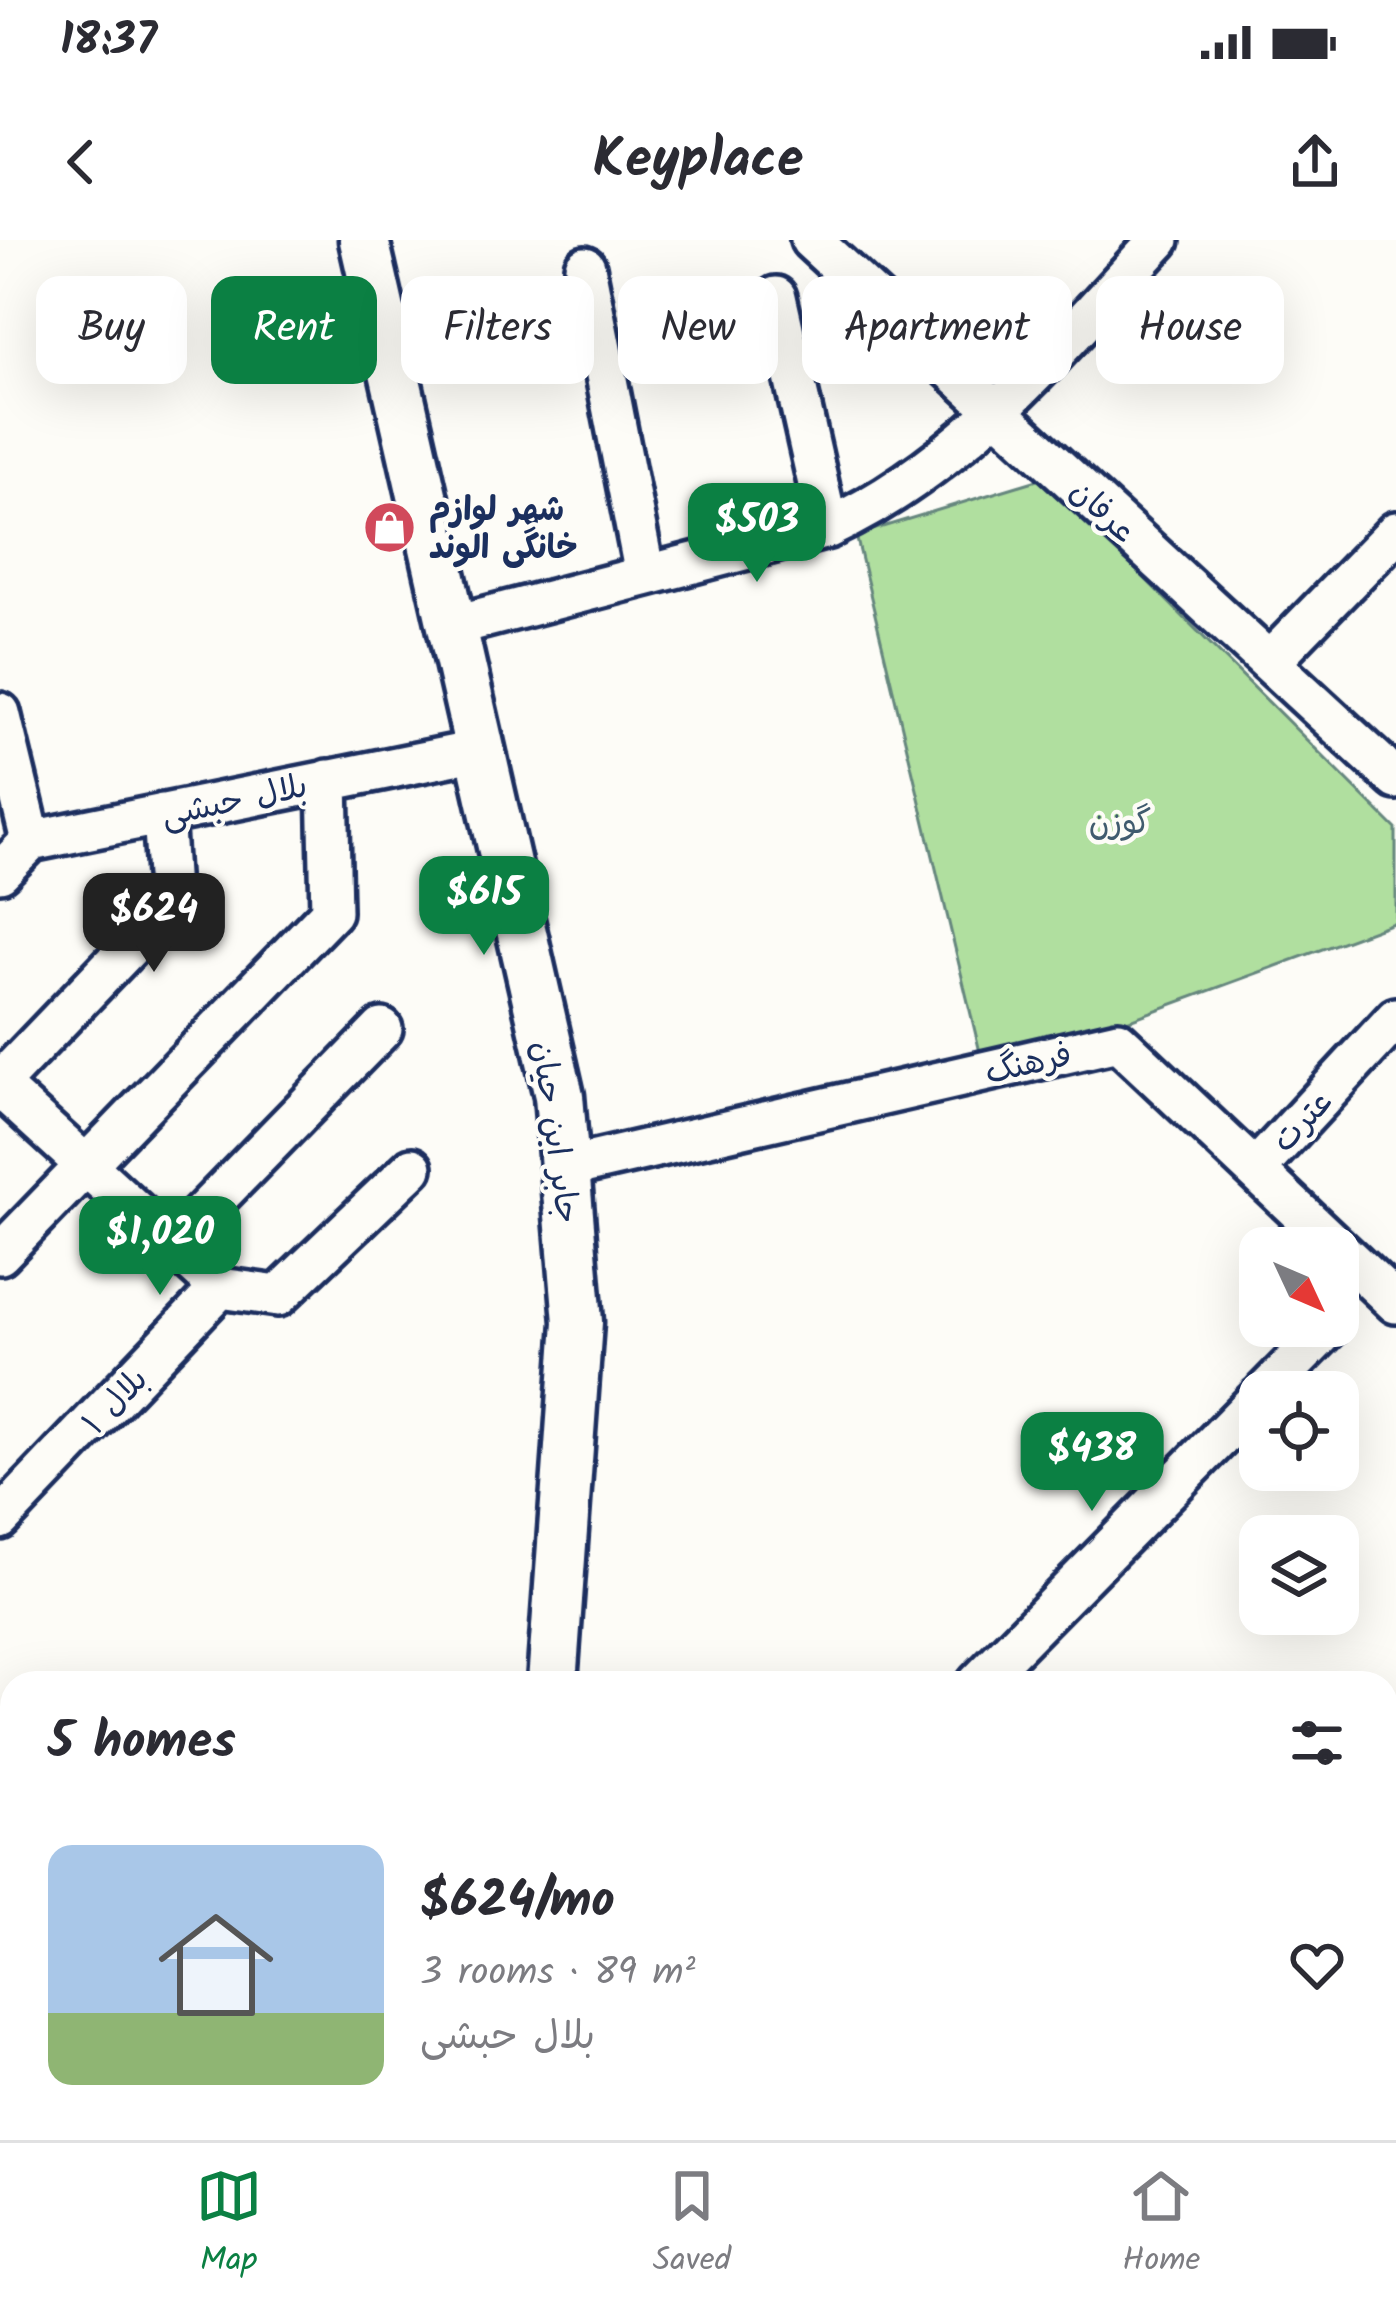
<!DOCTYPE html>
<html lang="en">
<head>
<meta charset="utf-8">
<style>
  :root { --surface:#fff; --page:#f2f2f3; --text:#2b2b33; --muted:#7c7c81; --line:#e1e1e2; --accent:#0b8043 }
  body { margin:0; font-family:Kalam,"Playpen Sans Arabic",sans-serif; background:var(--page); color:var(--text); height:100vh; display:flex; flex-direction:column; font-size:45px; white-space:nowrap }
  * { box-sizing:border-box; margin:0 }
  p { font-size:39px; color:var(--muted) }
  .icon { flex:none; width:66px; height:66px; fill:none; stroke:currentColor; stroke-width:2; stroke-linecap:round; stroke-linejoin:round }
  .map { position:relative; flex:1; overflow:hidden }
  .details { position:absolute; left:0px; top:1431px; width:1398px; height:471px; display:flex; flex-direction:column; background:var(--surface); border-radius:36px 36px 0 0; box-shadow:0 12px 48px #0002 }
  .details>* { flex:none }
  .banner { position:absolute; left:36px; top:36px; width:1326px; height:108px; display:flex; gap:24px }
  .needle { width:78px; rotate:134deg }
  .tools { position:absolute; left:1239px; top:987px; display:grid; gap:24px }
  .tools a { display:grid; place-items:center; width:120px; height:120px; border-radius:24px; background:var(--surface); box-shadow:0 12px 48px #0002; font-size:60px }
  .price { position:absolute; translate:-50% -102px; padding:0 27px; border-radius:24px; background:var(--accent); color:#fff; font-size:39px; line-height:78px; filter:drop-shadow(0 3px 6px #0008) }
  .price::after { content:''; position:absolute; left:50%; top:72px; width:36px; height:27px; margin-left:-18px; background:inherit; clip-path:polygon(0 0,100% 0,50% 100%) }
  .price.selected { background:#222; color:#fff }
  ul { padding:0; list-style:none }
  li { display:flex; align-items:center; gap:36px; height:300px; padding:0 48px }
  li+li { border-top:3px solid var(--line) }
  li span { display:grid; place-items:center; flex:none; width:336px; height:240px; border-radius:24px; color:#555 }
  li>.icon { margin-inline-start:auto }
  span .icon { width:144px; height:144px; fill:#fffc; stroke-width:1 }
  li b { font-size:51px }
  h2 { display:flex; justify-content:space-between; align-items:center; height:144px; padding:0 48px; font-size:51px }
  .pill { padding:0 42px; border-radius:24px; background:var(--surface); box-shadow:0 12px 48px #0002; font-size:42px; line-height:108px }
  .pill.selected { background:var(--accent); color:#fff }
  .status { display:flex; justify-content:space-between; align-items:center; height:84px; padding:0 60px; background:var(--surface); direction:ltr }
  .status svg { height:33px; fill:currentColor }
  header { display:flex; justify-content:space-between; align-items:center; height:156px; padding:0 48px; background:var(--surface); font-size:54px; font-weight:800 }
  .tabs { display:flex; justify-content:space-around; align-items:center; height:168px; border-top:3px solid var(--line); background:var(--surface); font-size:33px; color:var(--muted) }
  .tabs a { display:grid; justify-items:center; gap:6px }
  .tabs .selected { color:var(--accent) }
  .map>svg:first-child { display:block }
  .green { fill:#b0df9f; stroke:#66877e; stroke-width:3 }
  .building { fill:#d1c8fa; stroke:#1b2f5e; stroke-width:3 }
  .lines { fill:none; stroke-linecap:round; stroke-linejoin:round }
  .minor-casing { stroke:#1b2f5e; stroke-width:48 }
  .tertiary-casing { stroke:#1b2f5e; stroke-width:57 }
  .minor { stroke:#fdfcf7; stroke-width:39 }
  .tertiary { stroke:#fdfcf7; stroke-width:48 }
  .labels { text-anchor:middle; stroke-width:9; stroke-linejoin:round; paint-order:stroke }
  .poi-label { font-size:33px; font-weight:bold; fill:#1b2f5e; stroke:#fdfcf7; text-anchor:start }
  .street-label { font-size:33px; fill:#1b2f5e; stroke:#fdfcf7 }
  .park-label { font-size:33px; fill:#405b6e; stroke:#fdfcf7 }
</style>
</head>
<body>
<div class="status"><b>18:37</b><svg viewBox="0 0 49 12"><path d="M0 12V9h3v3zM5 12V6h3v6zM10 12V3h3v9zM15 12V0h3v12zM26 1h20v11H26zM47 4h2v5h-2z"/></svg></div>
<header><svg class="icon" aria-label="back" viewBox="0 0 24 24"><path d="M15 5l-7 7 7 7"/></svg>Keyplace<svg class="icon" aria-label="share" viewBox="0 0 24 24"><path d="M12 15V3M7 8l5-5 5 5M5 13v7h14v-7"/></svg></header>
<div class="map">
<svg width="1396" height="1900" viewBox="0 0 1396 1900">
  <rect width="100%" height="100%" fill="#fdfcf7"/>
  <filter id="ink" filterUnits="userSpaceOnUse"><feTurbulence type="fractalNoise" baseFrequency=".00833" numOctaves="2"/><feDisplacementMap in="SourceGraphic" scale="24" xChannelSelector="R" yChannelSelector="G"/><feConvolveMatrix kernelMatrix="1 2 1 2 8 2 1 2 1" color-interpolation-filters="sRGB"/></filter>
  <g filter="url(#ink)">
    <path class="green" d="M1044,238L1396,589V682L985,833L856,295Z"/>
    <path class="building" d="M63,1890H295L293,1900H62Z
      M838,1890H916L915,1900H836Z"/>
    <g class="lines">
      <defs>
        <path id="minor" d="M811,0L1396,539
          M585,27L645,335
          M776,57L828,288
          M452,386L828,288C964,225 1059,107 1159,0
          M1269,422L1396,292
          M0,473L31,601
          M0,632L31,601L480,510
          M0,842L169,666L163,574
          M0,847L220,1048L0,1279
          M565,928L1118,801L1396,1063
          M1256,929L1396,778
          M172,1004L382,789
          M0,1014L331,672L328,540
          M220,1048L278,1056L412,928
          M1265,1152L1330,1086
          M978,1443L1260,1157
          M1386,1680L1396,1669
          M340,1900L341,1890
          M1191,1900L1193,1890"/>
        <path id="tertiary" d="M364,0L559,856L578,1082L552,1443
          M0,1584L12,1585
          M0,1640L12,1642
          M1386,1757L1396,1758
          M1386,1813L1396,1814"/>
      </defs>
      <use href="#minor" class="minor-casing"/>
      <use href="#tertiary" class="tertiary-casing"/>
      <use href="#minor" class="minor"/>
      <use href="#tertiary" class="tertiary"/>
    </g>
  </g>
  <defs>
    <symbol id="shop-disc" viewBox="-11 -11 22 22"><circle r="9.5" fill="#d1495b" stroke="#fdfcf7"/><path d="M-5-2.5h2.3a2.7 3.5 0 0 1 5.4 0H5L5.5 6h-11ZM-1.5-2.5h3a1.5 2.3 0 0 0-3 0Z" fill="#fff"/></symbol>
  </defs>
  <g fill-rule="evenodd">
    <use href="#shop-disc" x="360" y="258" width="59" height="59"/>
  </g>
  <g class="labels">
    <g class="poi-label">
      <text x="429" y="280">شهر لوازم<tspan x="429" dy="38">خانگی الوند</tspan></text>
    </g>
    <g class="street-label">
      <text transform="translate(1104 270) rotate(43)" y="12">عرفان</text>
      <text transform="translate(234 559) rotate(-12)" y="12">بلال حبشی</text>
      <text transform="translate(1028 822) rotate(-13)" y="12">فرهنگ</text>
      <text transform="translate(1301 880) rotate(-47)" y="12">عترت</text>
      <text transform="translate(557 892) rotate(82)" y="12">جابر ابن حیان</text>
      <text transform="translate(114 1160) rotate(-46)" y="12">بلال ۱</text>
    </g>
    <g class="park-label">
      <text x="1120" y="593">گوزن</text>
    </g>
  </g>
</svg>
<div class="tools">
<a><svg class="needle" viewBox="-14 -14 28 28"><path d="M0-13l5 13h-10z" fill="#e53935"/><path d="M0 13l5-13h-10z" fill="#7c7c81"/></svg></a>
<a><svg class="icon" aria-label="locate" viewBox="0 0 24 24"><circle cx="12" cy="12" r="6"/><path d="M12 2v4M12 18v4M2 12h4M18 12h4"/></svg></a>
<a><svg class="icon" aria-label="layers" viewBox="0 0 24 24"><path d="M12 4l9 5-9 5-9-5zM3 14l9 5 9-5"/></svg></a>
</div>
<b class="price" style="left:757px;top:345px">$503</b>
<b class="price" style="left:484px;top:718px">$615</b>
<b class="price selected" style="left:154px;top:735px">$624</b>
<b class="price" style="left:160px;top:1058px">$1,020</b>
<b class="price" style="left:1092px;top:1274px">$438</b>
<div class="banner">
<a class="pill">Buy</a>
<a class="pill selected">Rent</a>
<a class="pill">Filters</a>
<a class="pill">New</a>
<a class="pill">Apartment</a>
<a class="pill">House</a>
</div>
<section class="details">
<h2>5 homes<svg class="icon" aria-label="filters" viewBox="0 0 24 24"><path d="M4 7h16M4 17h16"/><circle cx="9" cy="7" r="2"/><circle cx="15" cy="17" r="2"/></svg></h2>
<ul>
<li><span style="background:linear-gradient(#a9c7e8 70%,#8fb573 0)"><svg class="icon" aria-label="home" viewBox="0 0 24 24"><path d="M3 11l9-7 9 7M6 9v11h12V9"/></svg></span><div><b>$624/mo</b><p>3 rooms · 89 m²</p><p>بلال حبشی</p></div><svg class="icon" aria-label="heart" viewBox="0 0 24 24"><path d="M12 20l-8-8c-3-5 5-10 8-4 3-6 11-1 8 4z"/></svg></li>
</ul>
</section>
</div>
<nav class="tabs">
<a class="selected"><svg class="icon" aria-label="map" viewBox="0 0 24 24"><path d="M3 6l6-2 6 2 6-2v14l-6 2-6-2-6 2zM9 4v14M15 6v14"/></svg>Map</a>
<a><svg class="icon" aria-label="saved" viewBox="0 0 24 24"><path d="M7 4h10v16l-5-4-5 4z"/></svg>Saved</a>
<a><svg class="icon" aria-label="home" viewBox="0 0 24 24"><path d="M3 11l9-7 9 7M6 9v11h12V9"/></svg>Home</a>
</nav>
</body>
</html>
